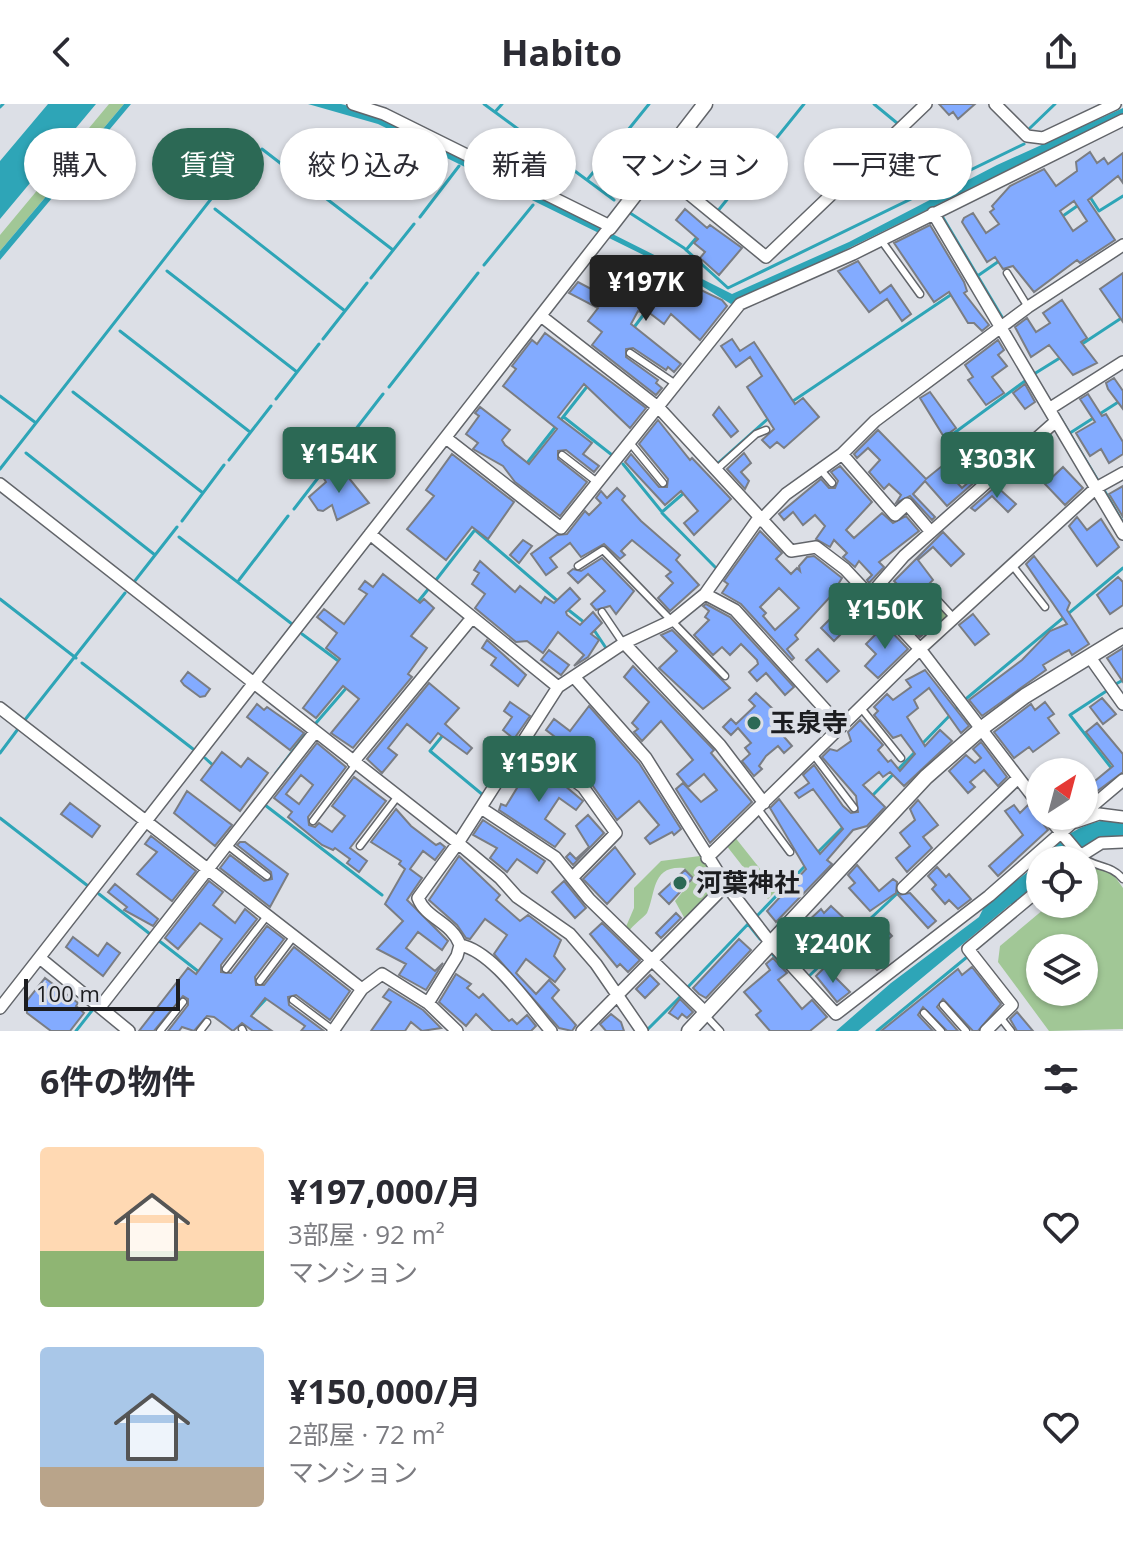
<!DOCTYPE html>
<html lang="ja">
<head>
<meta charset="utf-8">
<style>
  :root { --surface:#fff; --page:#f2f2f3; --text:#2b2b33; --muted:#7c7c81; --accent:#2c6955 }
  body { margin:0; font-family:"Open Sans","Noto Sans JP",sans-serif; background:var(--page); color:var(--text); height:100vh; display:flex; flex-direction:column; font-size:30px; white-space:nowrap }
  * { box-sizing:border-box; margin:0 }
  p { font-size:26px; color:var(--muted) }
  .icon { flex:none; width:44px; height:44px; fill:none; stroke:currentColor; stroke-width:2; stroke-linecap:round; stroke-linejoin:round }
  .map { position:relative; height:927px; overflow:hidden }
  .side { display:flex; flex-direction:column; background:var(--surface); flex:1 }
  .side>* { flex:none }
  .guide { position:absolute; left:24px; top:24px; width:1076px; height:72px; display:flex; gap:16px }
  .needle { width:52px; rotate:36deg }
  .controls { position:absolute; left:1026px; top:654px; display:grid; gap:16px }
  .controls a { display:grid; place-items:center; width:72px; height:72px; border-radius:50%; background:var(--surface); box-shadow:0 2px 6px #0004; font-size:40px }
  .scale { position:absolute; left:24px; bottom:20px; width:156px; box-sizing:border-box; padding-left:8px; border:4px solid #1c1d20; border-top:0; font-size:22px; line-height:28px; white-space:nowrap; color:#1c1d20; -webkit-text-stroke:6px #dcdfe6; paint-order:stroke }
  .price { position:absolute; translate:-50% -68px; padding:0 18px; border-radius:8px; background:var(--accent); color:#fff; font-size:26px; line-height:52px; filter:drop-shadow(0 2px 4px #0008) }
  .price::after { content:''; position:absolute; left:50%; top:48px; width:24px; height:18px; margin-left:-12px; background:inherit; clip-path:polygon(0 0,100% 0,50% 100%) }
  .price.selected { background:#222; color:#fff }
  ul { padding:0; list-style:none }
  li { display:flex; align-items:center; gap:24px; height:200px; padding:0 40px }
  li span { display:grid; place-items:center; flex:none; width:224px; height:160px; border-radius:8px; color:#555 }
  li>.icon { margin-inline-start:auto }
  span .icon { width:96px; height:96px; fill:#fffc; stroke-width:1 }
  li b { font-size:34px }
  h2 { display:flex; justify-content:space-between; align-items:center; height:96px; padding:0 40px; font-size:34px }
  .pill { padding:0 28px; border-radius:36px; background:var(--surface); box-shadow:0 2px 6px #0004; font-size:28px; line-height:72px }
  .pill.selected { background:var(--accent); color:#fff }
  header { display:flex; justify-content:space-between; align-items:center; height:104px; padding:0 40px; background:var(--surface); font-size:36px; font-weight:700 }
  .map>svg:first-child { display:block }
  .green { fill:#a1c796; fill-rule:evenodd }
  .water { fill:#2ea5b7 }
  .lines { fill:none; stroke-linecap:round; stroke-linejoin:round }
  .stream { stroke:#2ea5b7; stroke-width:3 }
  .river { stroke:#2ea5b7; stroke-width:18 }
  .building { fill:#83abff; stroke:#7a7d83; stroke-width:2; fill-rule:evenodd }
  .service-casing { stroke:#62656a; stroke-width:9 }
  .minor-casing { stroke:#62656a; stroke-width:14 }
  .tertiary-casing { stroke:#62656a; stroke-width:17 }
  .service { stroke:#fff; stroke-width:6 }
  .minor { stroke:#fff; stroke-width:11 }
  .tertiary { stroke:#fff; stroke-width:14 }
  .poi-dot { fill:#2c6955; stroke:#dcdfe6; stroke-width:3 }
  .labels { text-anchor:middle; stroke-width:8; stroke-linejoin:round; paint-order:stroke }
  .poi-label { font-size:26px; font-weight:bold; fill:#1c1d20; stroke:#dcdfe6; text-anchor:start }
</style>
</head>
<body>
<header><svg class="icon" aria-label="back" viewBox="0 0 24 24"><path d="M15 5l-7 7 7 7"/></svg>Habito<svg class="icon" aria-label="share" viewBox="0 0 24 24"><path d="M12 15V3M7 8l5-5 5 5M5 13v7h14v-7"/></svg></header>
<div class="map">
<svg width="1123" height="927" viewBox="0 0 1123 927">
  <rect width="100%" height="100%" fill="#dcdfe6"/>
  <path class="green" d="M109,0H124L0,147V131Z
    M927,489L950,514L935,527L913,502Z
    M734,732L777,786L768,795L726,741Z
    M700,752L707,762L700,770L713,787L686,817L675,797L694,774L684,764C651,761 656,790 647,809C645,812 632,822 629,827L625,825L634,804V784L661,757Z
    M1093,764L1111,767L1123,784V925L1049,927L998,858L1000,842L1050,800H1084V772ZM1040,844H1084V888H1040Z"/>
  <path class="water" d="M48,0H96L0,115V57Z
    M124,0H131L0,156V147Z
    M308,0H341L368,7L732,190L849,138L997,61L1123,4V11C991,72 863,140 731,200L682,170L378,20Z
    M1040,759V773L1014,801L1011,800L858,927H836L891,879L979,813L986,799Z"/>
  <g class="lines">
    <path class="stream" d="M484,0L614,96
      M874,0L897,19
      M0,3L3,0
      M495,8L502,0
      M1030,24L1055,0
      M905,26L960,70
      M624,31L649,0
      M262,45L393,146
      M587,76L617,39
      M1090,93L1099,107L1123,92
      M215,105L345,207
      M717,108L804,0
      M630,109L684,144L728,184L1024,40
      M942,112L1002,213
      M420,113L459,62
      M1060,114L1080,100
      M686,146L697,133
      M484,161L533,101
      M167,167L297,268
      M976,173L1002,155
      M371,174L414,120
      M652,201L677,169
      M632,226L647,206
      M120,227L250,328
      M323,235L367,179
      M1079,242L1123,213
      M1034,270L1063,252
      M389,283L478,169
      M73,288L203,389
      M0,292L36,319
      M276,295L319,240
      M793,297L952,190
      M1058,310L1097,375
      M565,314L612,351
      M1070,329L1123,295
      M946,335L1025,277
      M26,349L155,451
      M229,356L271,302
      M527,359L589,280
      M623,360L662,408L685,388
      M716,361L770,313
      M0,365L229,72
      M1104,386L1123,419
      M294,405L383,290
      M662,409L715,463
      M182,417L224,361
      M475,426L560,499
      M179,433L292,520
      M239,476L288,412
      M436,476L474,427
      M134,478L177,423
      M0,495L76,554
      M417,499L430,483
      M566,504L585,519
      M594,526L606,544
      M302,530L341,559
      M82,559L193,645
      M1114,581L1123,576
      M1108,586L1070,611L1120,675
      M967,594L1123,464
      M24,617L125,489
      M316,619L348,582
      M444,630L430,647L483,691
      M921,641L957,604
      M0,649L18,625
      M205,654L215,663
      M276,669L305,631
      M871,693L916,647
      M265,701L382,791
      M0,714L88,782
      M815,751L844,722
      M99,790L150,830
      M756,813L805,762
      M748,820L760,835
      M855,829L902,785
      M158,836L199,868
      M773,851L787,865
      M809,872L849,834
      M687,884L749,819
      M252,910L267,894
      M648,925L682,891
      M76,927L94,904
      M877,927L967,853"/>
    <path class="river" d="M1051,756C1071,738 1094,721 1123,725"/>
  </g>
  <path class="building" d="M939,0H975L958,15L953,8L949,11Z
    M1090,48L1097,59L1104,54L1108,60L1123,49V79L1118,72L1088,96L1115,136L1080,159L1077,156L1034,188L1013,162L1003,165L995,153L987,158L962,118L964,114L973,109L986,129L999,120L990,108L994,105L992,102L1010,82L1044,65L1056,82L1077,67L1076,58ZM1074,97L1087,117L1073,127L1060,107Z
    M685,105L707,124L710,121L742,144L719,171L700,154L705,148L694,139L698,135L676,116Z
    M930,121L964,178L967,187L964,189L989,221L982,227L974,219H968L949,188L934,198L894,139Z
    M858,157L880,189L891,181L911,210L902,217L887,195L869,208L838,167Z
    M1123,169V218L1100,185Z
    M601,174L655,201L680,176L722,196L727,202L700,236L671,210L664,220L643,204L641,208L638,207L631,220L681,260L674,268L668,263L666,266L633,244L626,245V253L658,276L656,279L662,284L656,291L592,241L602,228L588,217L598,204L569,189L578,178L595,187Z
    M1062,196L1087,234L1081,238L1097,259L1073,271L1049,241L1031,253L1015,223L1027,214L1036,228L1050,219L1043,209Z
    M545,229L646,304L630,324L584,280L558,313L592,339L583,350L599,362L594,368L566,346L558,347V355L587,378L560,412L515,378L503,362L473,345L478,339L466,330L479,312L475,309L480,303L510,326L502,336L505,341L529,360L557,325L503,282L516,265L512,262L532,236L537,240Z
    M732,235L740,247L754,238L795,300L803,294L819,313L784,344L777,338L770,344L762,336L774,325L747,283L762,272L750,253L736,263L721,242Z
    M998,236L1004,246L998,251L1007,262L992,273L1004,289L986,301L968,276L973,273L965,261Z
    M1114,274L1123,287V305L1108,285L1106,279Z
    M1025,280L1035,298L1025,305L1013,289Z
    M930,288L956,324L944,333L920,294Z
    M1088,290L1102,312L1106,310L1123,338V350L1109,359L1101,345L1090,352L1076,329L1095,318L1080,295Z
    M719,303L738,327L731,333L713,311Z
    M658,316L690,356L692,354L731,395L694,431L684,419L698,407L681,387L665,401L625,358L631,350L659,383H667L668,375L639,340Z
    M878,326L926,375L942,362L962,384L974,373L977,376L947,402L925,377L913,390L935,413L932,416L910,392L896,399L901,391L889,380L884,385L869,368L880,356L868,344L857,354L854,350Z
    M744,349L751,359L741,368L749,377L745,385L727,365Z
    M452,350L514,398L488,435L472,423L446,456L407,425L434,392L426,386Z
    M840,362L872,398L846,426L854,434L882,409L893,419L906,412L919,427L879,458L884,463L869,479L867,476L872,471L859,457L855,463L843,453L847,449L834,436L830,443L816,435L825,422L815,411L803,421L793,408L784,416L779,410L821,375L829,384H835L838,377L831,368Z
    M340,363L369,399L337,416L332,401L323,407L318,406L309,393L326,378L323,373Z
    M1063,363L1083,384L1065,401L1045,380Z
    M996,382L1016,400L1008,408L992,392L975,407L971,404Z
    M1123,382V413L1109,390Z
    M617,384L625,392L622,396L641,417L680,451L676,456L699,481L670,507L658,494L673,479L666,472L671,468L632,436L621,447L625,451L620,455L604,440L581,453L570,439L550,454L557,463L546,471L531,450L557,431L567,430L585,407L589,411L601,399L596,394L601,387L607,394Z
    M1077,413L1087,426L1101,415L1119,443L1097,462L1069,422Z
    M760,427L782,449L776,455L791,470L797,464L800,467L799,462L807,453L814,452L842,474L831,492L795,531L798,535L787,545L794,554L792,556L741,500L722,489L728,480L724,477ZM779,484L799,504L775,526L763,512L766,509L760,503Z
    M943,428L964,450L951,462L933,443L918,456L933,476L916,493L919,495L912,501L930,524L920,533L888,499L901,484L894,477Z
    M523,436L532,442L519,459L510,451Z
    M1034,452L1070,499L1067,506L1089,540L1072,551L1069,546L1065,548L1043,561L1046,566L982,612L969,596L1022,556L1050,527L1067,520L1026,460Z
    M602,454L634,487L616,510L610,502L596,506L591,500L605,487L588,470L578,479L568,469L573,465L581,467Z
    M480,457L515,488L520,482L541,499L545,493L554,499L570,484L580,495L566,508L567,511L580,521L593,508L602,519L591,530L599,536L588,553L574,562L584,551L558,528L543,549L527,537L516,538L475,504L485,490L472,480L479,469L474,466Z
    M383,470L420,499L424,495L434,504L411,532L427,544L408,570L412,573L353,644L331,629L359,595L343,582L316,614L303,604L340,555L326,544L337,529L317,513L324,505L344,520L367,490L359,485L365,477L373,483Z
    M1118,473L1123,478V501L1110,510L1097,491Z
    M856,489L868,502L866,505L859,498L844,513L851,520L834,537L821,524Z
    M706,500L730,513L794,583L785,591L766,569L757,577L749,568L758,560L757,556L741,540L730,551L722,543L713,551L694,531L709,516L705,513L709,507L703,502Z
    M973,510L989,530L975,541L959,521Z
    M885,521L908,545L878,574L865,562L876,550L866,540Z
    M672,526L730,584L703,605L659,564L677,547L661,531Z
    M487,536L526,571L518,582L491,561L496,554L482,544Z
    M1123,544V578L1107,554Z
    M818,545L839,567L827,578L806,556Z
    M549,546L569,561L561,571L541,556Z
    M633,562L714,646L711,649L752,698L710,739L676,685L683,679L701,698L717,686L704,670L688,683L677,670L693,656L661,617L642,637L634,628L638,625L632,619L649,598L624,573Z
    M925,566L969,622L961,629L929,584L914,596L918,604L907,613L925,642L940,626L952,637L904,682L890,668L883,673L879,668L863,681L885,703L867,722L853,726L827,756L832,760L776,818L767,807L806,765L770,704L779,695L820,750L843,725L813,685L799,694L795,689L809,679L803,671L814,661L843,702L851,709L858,708L856,692L822,653L830,645L837,647L851,637L848,628L860,616L883,641L878,646L888,658L891,656L900,667L915,650L901,631L893,634L874,611L878,607L874,603L887,590L893,596L911,583L906,576Z
    M188,568L210,585L205,592L200,593L184,581L181,577Z
    M429,579L459,604L445,620L472,644L467,650L438,629L430,639L407,620L388,644L397,651L382,669L367,655Z
    M756,589L774,606L772,609L784,621L779,627L792,642L784,649L778,642L766,652L759,662L762,665L754,672L742,657L750,650L745,644L751,639L738,624L731,631L723,623L731,615L736,620L755,602L749,596Z
    M1102,594L1116,610L1103,620L1090,603Z
    M510,598L530,612L514,635L503,626L512,613L504,607Z
    M1045,598L1054,610L1048,614L1059,629L1033,648L1029,643L1014,654L994,628L1031,600L1035,606Z
    M257,600L264,606L267,603L304,629L290,646L247,613Z
    M589,602L639,659L681,725L674,731L672,728L650,740L645,734L659,721L639,697L617,716L590,678L554,651L563,639L546,626L554,615L570,627Z
    M1097,619L1123,650V668L1088,694L1084,686L1113,662L1086,628Z
    M981,638L1007,673L998,682L984,666L970,678L975,683L968,689L949,667L966,651L975,659L981,654L973,645Z
    M317,639L346,663L308,713L309,721L315,723L319,719L332,728L345,712L332,702L354,673L386,697L350,744L367,757L359,768L347,759L350,755L335,744L333,746L322,741L288,713L292,708L274,694ZM301,671L313,681L299,700L286,690Z
    M222,648L241,663L248,654L268,669L240,707L201,676Z
    M540,661L583,697L576,706L559,694L545,715L565,730L555,743L499,706L501,700L506,702L528,666L533,670Z
    M187,687L232,721L215,742L174,709Z
    M918,696L938,721L923,733L932,744L907,768L896,754L910,742L900,729L915,716L910,705Z
    M70,699L100,722L92,733L61,710Z
    M1014,701L1020,709L1028,701L1048,726L998,772L989,762L1023,731L1005,707Z
    M396,705L411,722L436,741L440,739L445,743L435,756L423,747L410,765L422,774L407,796L448,837L442,846L418,828L406,844L435,867L443,859L426,886L399,871L406,860L377,845L403,817L385,800L405,765L399,760L401,757L371,738Z
    M588,711L604,729L573,761L566,753L570,749L576,755L589,743L576,722Z
    M483,716L545,757L537,769L517,755L507,768L490,754L497,744L473,731Z
    M151,732L196,767L172,797L137,770L157,748L145,740Z
    M240,738H245L288,770L270,803L220,764L230,751L264,777L272,775L271,768L237,741Z
    M615,743L635,770L607,800L583,775Z
    M459,752L500,791L496,796L520,817L528,811L561,836L554,852L565,865L555,878L526,855L516,869L536,890L549,876L559,886L552,894L576,921L572,927L559,924L494,850L507,831L485,815L470,835L466,834L457,821L429,796Z
    M857,761L879,787L893,775L897,778L896,789L870,807L849,784L855,779L848,771Z
    M937,763L946,773L949,770L971,795L958,805L949,796L945,800L932,785L936,781L928,772Z
    M685,766L693,774L669,800L659,790Z
    M209,777L223,788L213,801L235,819L245,805L257,815L221,861V868L231,869L267,822L284,835L255,873L256,881H264L294,843L350,887L330,916L296,891L288,893L289,901L324,927H301L305,922L265,894L251,912L272,927H253L242,919L233,927L214,913L207,912L194,927L182,923L179,927H168L188,901V895L183,892L154,927H139L188,864L196,870L222,835L200,819L178,845L165,834Z
    M564,777L586,804L575,814L552,788Z
    M115,780L158,815L153,822L124,806L127,803L108,788Z
    M910,789L936,817L928,824L898,791Z
    M831,802L865,834L881,820L892,832L875,847L887,860L877,866L844,832L831,845L807,818L821,805L824,809Z
    M676,809L681,814L661,834L656,829Z
    M602,819L640,856L628,868L620,860L617,863L590,830Z
    M73,833L98,852L107,839L120,849L103,872L66,843Z
    M739,835L751,846L706,894L699,890L693,884Z
    M773,854L787,869L778,876L802,905L812,896L827,913L810,927H770L756,911L761,907L744,888L770,866L766,860Z
    M825,863L850,888L837,898L816,872Z
    M972,863L1001,900L978,927H973L943,895L937,903L958,927H947L923,903L918,911L933,927H881L958,865L962,871Z
    M456,870L471,880L467,884L479,894L483,890L509,917L512,915L517,920L527,911L536,922L531,927H493L476,910L466,922L439,898Z
    M650,871L659,880L645,894L636,885Z
    M45,874L78,899L76,902L84,909L70,927H51L27,909L26,898Z
    M389,885L423,906L441,924L422,927L411,918L405,927H371L391,898L383,893Z
    M680,895L693,908L687,914L682,910L678,915L669,909Z
    M1017,908L1033,927H1017L1010,915Z
    M611,910L621,918L624,927H606L600,920Z"/>
  <g class="lines">
    <defs>
      <path id="service" d="M881,136L920,190
        M1007,169L1028,203
        M630,249L677,281
        M631,340L663,379
        M562,351L597,378
        M820,365L832,379
        M716,366L756,330L766,326
        M1012,461L1045,503
        M578,462L603,446L725,572
        M930,488L954,514
        M602,508L623,539
        M861,604L901,654
        M813,650L854,704
        M758,705L790,748
        M313,717L356,660
        M227,741L267,772
        M360,742L398,692
        M1080,751C1094,765 1110,759 1123,775
        M226,865L267,812
        M260,877L294,832
        M293,896L333,926
        M943,901L966,927
        M924,909L941,927
        M706,912L720,927
        M1000,913L1011,927
        M242,925L243,927
        M160,927L183,898
        M200,927L207,918"/>
      <path id="minor" d="M353,0L384,10L610,122
        M995,0L1027,32L1043,34L1115,0
        M656,63L766,153L926,0
        M933,109L1123,430
        M541,212L659,304L791,447L816,443L845,465L920,545L1040,702
        M1049,305L1123,258
        M446,334L561,424L740,200L853,150L1123,16
        M842,350L895,411L907,400L931,428
        M0,380L458,739L500,774L517,793L570,830L596,860L642,927
        M760,417L786,390L842,350L875,317L1028,203L1123,141
        M370,430L558,583
        M705,490L735,506L841,623
        M870,491L904,452L1056,317
        M624,539L720,641L764,699
        M1089,552L1123,600
        M575,574L646,654L726,781L770,838L836,910L989,792L1080,712
        M0,604L362,885
        M523,638L583,683L616,729L572,774
        M353,658L471,515
        M481,704L555,753L589,795L705,908
        M1084,709L1123,676
        M1047,712L1080,751
        M1076,718L1099,710L1123,713
        M707,754L920,545L1096,384L1123,369
        M1074,756L1101,739L1123,738
        M903,784L1018,674
        M460,841C493,847 529,902 551,927
        M41,855L129,927
        M428,899L457,852L460,841C452,818 426,815 418,794L458,739L558,583L624,539L673,516L705,490L758,415
        M100,903L315,628
        M0,904L609,124
        M333,927L362,885L382,870L428,899L457,927
        M582,927L726,781
        M986,927L1012,901L968,845L1040,785"/>
      <path id="tertiary" d="M609,124L705,0
        M689,927L926,673L982,624L1025,592L1123,532"/>
    </defs>
    <use href="#service" class="service-casing"/>
    <use href="#minor" class="minor-casing"/>
    <use href="#tertiary" class="tertiary-casing"/>
    <use href="#service" class="service"/>
    <use href="#minor" class="minor"/>
    <use href="#tertiary" class="tertiary"/>
  </g>
  <g class="poi-dot">
    <circle cx="754" cy="619" r="8"/>
    <circle cx="680" cy="779" r="8"/>
  </g>
  <g class="labels">
    <g class="poi-label">
      <text x="770" y="628">玉泉寺</text>
      <text x="696" y="788">河葉神社</text>
    </g>
  </g>
</svg>
<div class="controls">
<a><svg class="needle" viewBox="-14 -14 28 28"><path d="M0-13l5 13h-10z" fill="#e53935"/><path d="M0 13l5-13h-10z" fill="#7c7c81"/></svg></a>
<a><svg class="icon" aria-label="locate" viewBox="0 0 24 24"><circle cx="12" cy="12" r="6"/><path d="M12 2v4M12 18v4M2 12h4M18 12h4"/></svg></a>
<a><svg class="icon" aria-label="layers" viewBox="0 0 24 24"><path d="M12 4l9 5-9 5-9-5zM3 14l9 5 9-5"/></svg></a>
</div>
<div class="scale">100 m</div>
<b class="price selected" style="left:646px;top:219px">¥197K</b>
<b class="price" style="left:339px;top:391px">¥154K</b>
<b class="price" style="left:997px;top:396px">¥303K</b>
<b class="price" style="left:885px;top:547px">¥150K</b>
<b class="price" style="left:539px;top:700px">¥159K</b>
<b class="price" style="left:833px;top:881px">¥240K</b>
<div class="guide">
<a class="pill">購入</a>
<a class="pill selected">賃貸</a>
<a class="pill">絞り込み</a>
<a class="pill">新着</a>
<a class="pill">マンション</a>
<a class="pill">一戸建て</a>
</div>
</div>
<section class="side">
<h2>6件の物件<svg class="icon" aria-label="filters" viewBox="0 0 24 24"><path d="M4 7h16M4 17h16"/><circle cx="9" cy="7" r="2"/><circle cx="15" cy="17" r="2"/></svg></h2>
<ul>
<li><span style="background:linear-gradient(#ffd9b3 65%,#8fb573 0)"><svg class="icon" aria-label="home" viewBox="0 0 24 24"><path d="M3 11l9-7 9 7M6 9v11h12V9"/></svg></span><div><b>¥197,000/月</b><p>3部屋 · 92 m²</p><p>マンション</p></div><svg class="icon" aria-label="heart" viewBox="0 0 24 24"><path d="M12 20l-8-8c-3-5 5-10 8-4 3-6 11-1 8 4z"/></svg></li>
<li><span style="background:linear-gradient(#a9c7e8 75%,#b9a48a 0)"><svg class="icon" aria-label="home" viewBox="0 0 24 24"><path d="M3 11l9-7 9 7M6 9v11h12V9"/></svg></span><div><b>¥150,000/月</b><p>2部屋 · 72 m²</p><p>マンション</p></div><svg class="icon" aria-label="heart" viewBox="0 0 24 24"><path d="M12 20l-8-8c-3-5 5-10 8-4 3-6 11-1 8 4z"/></svg></li>
</ul>
</section>
</body>
</html>
